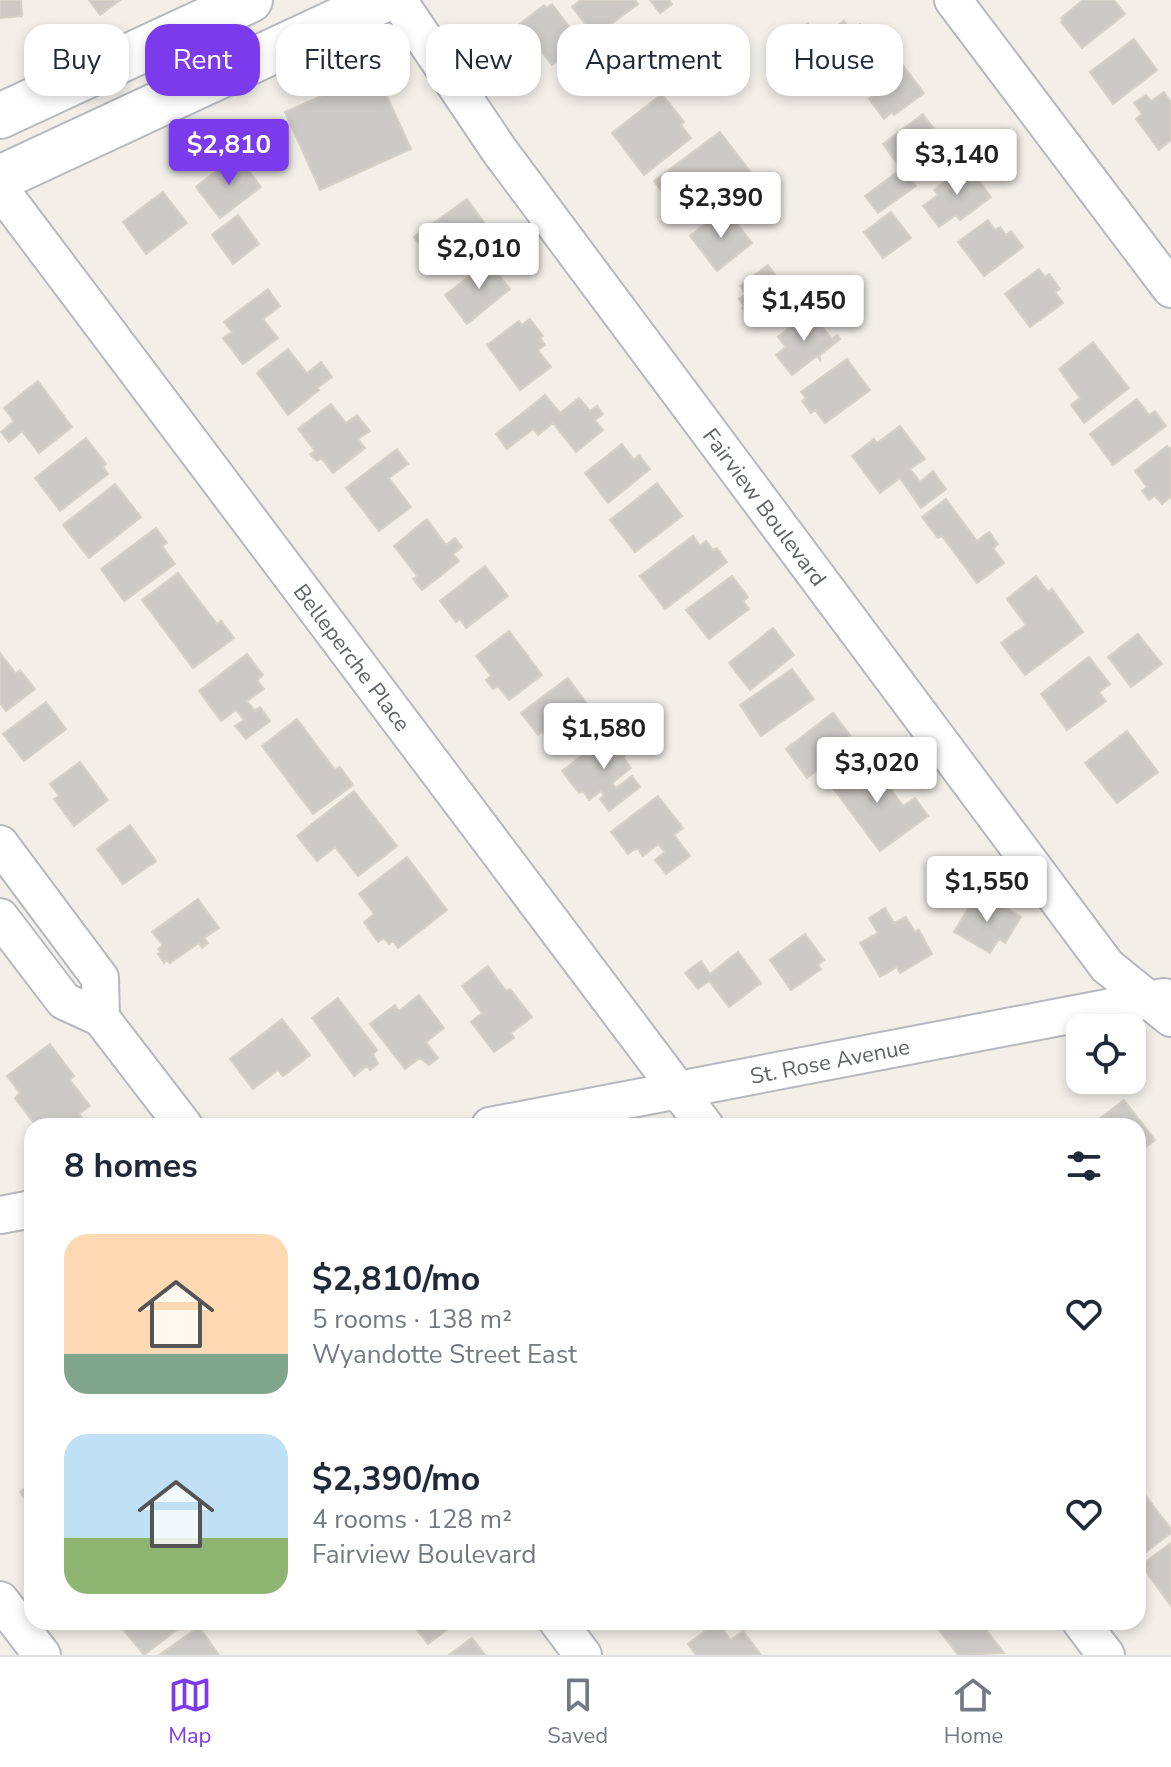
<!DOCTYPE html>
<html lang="en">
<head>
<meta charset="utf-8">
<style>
  :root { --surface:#fff; --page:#f6f6f7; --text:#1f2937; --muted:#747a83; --line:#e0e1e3; --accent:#7c3aed }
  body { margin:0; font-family:"Nunito Sans",sans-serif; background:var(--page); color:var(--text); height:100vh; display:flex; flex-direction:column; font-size:30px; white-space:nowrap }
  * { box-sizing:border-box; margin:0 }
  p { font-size:26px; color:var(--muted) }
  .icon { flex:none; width:44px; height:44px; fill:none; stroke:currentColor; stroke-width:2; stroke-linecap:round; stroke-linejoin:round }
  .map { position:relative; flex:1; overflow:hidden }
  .side { position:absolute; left:24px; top:1118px; width:1122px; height:512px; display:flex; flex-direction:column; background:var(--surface); border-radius:24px; box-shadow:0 4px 12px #0003 }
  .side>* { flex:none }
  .banner { position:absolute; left:24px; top:24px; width:1124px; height:72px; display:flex; gap:16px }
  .controls { position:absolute; left:1066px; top:1014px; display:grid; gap:16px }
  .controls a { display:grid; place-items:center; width:80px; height:80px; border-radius:16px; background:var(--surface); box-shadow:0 4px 12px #0003; font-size:40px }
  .price { position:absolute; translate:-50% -68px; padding:0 18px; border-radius:8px; background:#fff; color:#222; font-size:26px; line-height:52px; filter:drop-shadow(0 2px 4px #0008) }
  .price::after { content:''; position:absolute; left:50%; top:48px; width:24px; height:18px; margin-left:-12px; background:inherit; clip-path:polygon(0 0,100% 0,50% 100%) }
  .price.active { background:var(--accent); color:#fff }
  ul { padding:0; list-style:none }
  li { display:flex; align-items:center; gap:24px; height:200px; padding:0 40px }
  li span { display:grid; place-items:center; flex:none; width:224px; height:160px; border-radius:24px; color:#555 }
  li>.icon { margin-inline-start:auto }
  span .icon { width:96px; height:96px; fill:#fffc; stroke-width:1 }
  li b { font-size:34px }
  h2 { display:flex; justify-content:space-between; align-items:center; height:96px; padding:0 40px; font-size:34px }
  .pill { padding:0 28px; border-radius:24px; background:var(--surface); box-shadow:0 4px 12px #0003; font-size:28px; line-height:72px }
  .pill.active { background:var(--accent); color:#fff }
  .dock { display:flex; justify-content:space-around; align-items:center; height:112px; border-top:2px solid var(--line); background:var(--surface); font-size:22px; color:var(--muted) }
  .dock a { display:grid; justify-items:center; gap:4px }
  .dock .active { color:var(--accent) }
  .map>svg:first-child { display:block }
  .building { fill:#cccac5; stroke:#d6d1c6; stroke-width:2 }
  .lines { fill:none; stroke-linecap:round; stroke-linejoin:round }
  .street-casing { stroke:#b5b8bc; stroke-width:40 }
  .secondary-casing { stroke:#b6babf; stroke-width:48 }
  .street { stroke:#fff; stroke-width:36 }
  .secondary { stroke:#fff; stroke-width:44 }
  .labels { text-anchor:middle; stroke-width:6; stroke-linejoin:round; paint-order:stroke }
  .street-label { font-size:22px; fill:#5f6368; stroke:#fff }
</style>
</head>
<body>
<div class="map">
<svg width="1171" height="1655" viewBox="0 0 1171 1655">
  <rect width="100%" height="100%" fill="#f1efe8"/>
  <path class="building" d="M0,0H21L22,16L0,18Z
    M89,0H120L100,15Z
    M581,0H635L638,4L595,36L572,7Z
    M650,0H669L672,4L660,13Z
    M1083,0H1114L1125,14L1082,48L1061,22L1063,20L1061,18Z
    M552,4L581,42L552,65L541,51L536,56L523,38L527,35L520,24L544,5L547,8Z
    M844,21L851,31L860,24L878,49L833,83L807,49L795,58L783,41L808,23L820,39Z
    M1134,39L1157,70L1113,104L1090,72Z
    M898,59L924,93L894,115L892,112L884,119L869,99L877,92L869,81Z
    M375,70L411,149L320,190L285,112L326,94L322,85L337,78L341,86Z
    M1164,92L1171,102V140L1159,150L1136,119L1142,114L1134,103L1146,95L1151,101Z
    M662,94L684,122L681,125L691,138L644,175L612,133Z
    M923,114L948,148L909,176L916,186L878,213L865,196L901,169L883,144Z
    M720,132L753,175L702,214L690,198L694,195L691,191L672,205L654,181Z
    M237,155L261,187L220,218L196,187Z
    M967,165L991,197L960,220L956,215L939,227L923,206L938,195L934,190Z
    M163,192L187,223L146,254L123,222Z
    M467,199L488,228L474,238L477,243L439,271L414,237Z
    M725,208L752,243L717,271L690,236Z
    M891,212L911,238L883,258L864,232Z
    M238,215L259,244L233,264L212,235Z
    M988,220L995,230L1000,227L1006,235L1011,231L1023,247L984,276L958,242Z
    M495,257L504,268L498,274L510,289L467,324L445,295Z
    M768,265L792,297L755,325L742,308L744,306L739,299L746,294L740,286Z
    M1039,269L1045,277L1049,274L1060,289L1055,292L1063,303L1030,327L1005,294Z
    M268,289L280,306L263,319L278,338L243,364L223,338L232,332L224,322Z
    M810,311L832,339L837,335L840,339L820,355V360L817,356L792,375L776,355L786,347L778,337Z
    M530,319L543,336L540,338L545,345L538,350L551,367L520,390L487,345L519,321L522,325Z
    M1093,342L1129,388L1084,423L1071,405L1080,398L1059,369Z
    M288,349L307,373L321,362L332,377L317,388L319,390L288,415L257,373Z
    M847,359L870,390L825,423L815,410L811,413L802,401L806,398L801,392Z
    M38,381L72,427L39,453L22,431L9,442L1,432L14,421L4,408Z
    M545,395L560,413L579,398L590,411L597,406L603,414L595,420L603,430L576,452L553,423L538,435L533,429L507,449L496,434Z
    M1137,399L1149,415L1155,411L1166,426L1113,465L1090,434Z
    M331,404L346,423L357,415L370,431L358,439L365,448L333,473L321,458L317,461L310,454L315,451L298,429Z
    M900,426L925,459L910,469L920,482L933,471L946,489L921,508L900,478L880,493L852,456L874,439L877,443Z
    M86,438L106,464L103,467L108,474L60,511L35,478Z
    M622,444L634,460L639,455L650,469L608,503L585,473Z
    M1167,446L1171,449V497L1162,504L1155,496L1149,500L1142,491L1147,487L1135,471Z
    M397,449L408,464L389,478L411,507L379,531L346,488Z
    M657,483L682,516L635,552L610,520Z
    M115,484L141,517L89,558L63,525Z
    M946,499L977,541L989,532L998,544L993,548L1004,563L977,583L942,536L938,538L922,517Z
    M427,519L446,545L455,538L462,547L453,554L459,561L422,590L413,579L417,576L394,546Z
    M156,528L167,543L162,546L175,564L124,601L101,569Z
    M693,536L700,546L706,541L713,550L717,548L727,562L665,609L640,576Z
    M485,566L508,596L466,628L460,619L456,622L440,601Z
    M178,573L217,624L221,621L234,638L193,668L142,600Z
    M732,576L748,597L743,601L749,609L709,639L686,610Z
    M1036,576L1048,592L1052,589L1083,632L1025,675L1001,643L1026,625L1007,599Z
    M773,628L794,655L750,690L729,663Z
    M509,631L542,675L509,700L498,686L493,689L486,680L491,676L476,656Z
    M1138,634L1162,664L1131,687L1108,657Z
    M0,653L16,674L20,670L35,689L6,711L0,703Z
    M247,654L263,675L257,680L264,689L247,701L255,711L260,707L270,721L246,739L235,726L244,720L236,710L221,721L199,691Z
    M1089,657L1110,684L1099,692L1106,701L1067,730L1041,694Z
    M792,669L814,699L761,736L740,705Z
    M568,678L591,709L549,741L542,731L538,735L521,713Z
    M46,702L66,729L24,761L3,734Z
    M833,713L850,735L845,738L850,745L807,778L786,749Z
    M297,719L335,770L340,767L353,785L313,814L262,746Z
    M624,731L636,746L623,757L631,768L612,783L616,788L632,776L640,787L609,811L600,799L604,795L601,791L589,800L583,791L579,793L562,771L608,736L612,741Z
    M1127,731L1158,772L1117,803L1085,763Z
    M867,757L903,806L915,798L928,816L880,851L830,784Z
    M80,762L108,800L74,826L54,799L59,796L50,784Z
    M354,791L397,846L358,876L335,847L317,861L297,836Z
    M658,796L683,828L674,835L690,856L666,874L655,860L665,852L658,844L643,856L637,848L628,854L611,832Z
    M130,825L156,861L123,884L97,849Z
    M407,857L447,910L398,948L393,941L389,944L384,938L378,942L364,922L374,914L359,894Z
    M986,896L1021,917L1005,943L999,939L990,953L954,932L971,904L978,909Z
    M198,899L219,928L204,938L208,943L202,948L199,943L170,963L167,960L164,963L158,954L161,952L158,949L163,945L152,932Z
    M885,908L894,923L906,917L915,932L919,930L932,954L900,973L897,967L880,977L860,943L878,933L869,918Z
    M805,934L824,960L818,965L821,969L791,990L770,960Z
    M738,952L761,983L729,1007L709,981L698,989L685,973L701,961L710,974Z
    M488,966L506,991L510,989L532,1017L511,1033L514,1038L494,1052L471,1022L482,1013L462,986Z
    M419,995L444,1028L426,1042L438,1058L429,1065L420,1058L405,1069L370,1024L395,1005L399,1011Z
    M338,998L377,1050L373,1054L378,1064L370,1070L367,1066L354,1076L312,1018Z
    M282,1019L310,1055L283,1076L278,1070L253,1089L230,1059Z
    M50,1044L74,1076L70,1080L90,1106L79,1114L85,1121L78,1126H36L15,1098L20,1093L7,1076Z
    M1124,1100L1155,1140L1138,1153V1126H1090Z
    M32,1483V1509L20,1492Z
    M1139,1487L1171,1529V1533L1142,1555L1138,1551Z
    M1171,1543V1606L1141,1565Z
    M128,1622H187L144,1655L121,1627Z
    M411,1622H457L428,1644Z
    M717,1622L731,1640L743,1631L761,1655H696L688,1644Z
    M950,1622H980L1004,1653L958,1655L939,1630Z
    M199,1627L219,1655H159Z
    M472,1638L485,1655H449Z"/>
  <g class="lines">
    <defs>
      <g id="street">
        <path id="s1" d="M398,0L499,150L1107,966L1171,1018"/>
        <path d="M953,0L1171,289"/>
        <path id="s2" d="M0,189L705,1126"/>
        <path d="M0,844L100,978L101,1018"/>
        <path d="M0,917L64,1001L101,1018L184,1126"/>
        <path id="s3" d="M490,1126L1164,997"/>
        <path d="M0,1215L32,1209"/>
        <path d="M0,1600L42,1655"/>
        <path d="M558,1622L583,1655"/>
        <path d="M1081,1622L1106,1655"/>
      </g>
      <path id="secondary" d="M0,116L250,0
        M0,178L383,0"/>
    </defs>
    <use href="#street" class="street-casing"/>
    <use href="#secondary" class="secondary-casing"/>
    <use href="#street" class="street"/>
    <use href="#secondary" class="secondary"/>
  </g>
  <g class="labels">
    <g class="street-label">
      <text dy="8" stroke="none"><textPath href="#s1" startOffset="626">Fairview Boulevard</textPath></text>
      <text dy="8" stroke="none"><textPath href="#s2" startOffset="586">Belleperche Place</textPath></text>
      <text dy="8" stroke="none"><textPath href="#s3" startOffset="346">St. Rose Avenue</textPath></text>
    </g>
  </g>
</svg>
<div class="controls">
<a><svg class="icon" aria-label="locate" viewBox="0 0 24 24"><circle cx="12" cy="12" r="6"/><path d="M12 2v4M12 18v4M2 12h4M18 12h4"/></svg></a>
</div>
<b class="price active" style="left:229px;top:187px">$2,810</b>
<b class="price" style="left:957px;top:197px">$3,140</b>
<b class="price" style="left:721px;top:240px">$2,390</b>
<b class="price" style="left:479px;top:291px">$2,010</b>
<b class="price" style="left:804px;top:343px">$1,450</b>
<b class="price" style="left:604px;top:771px">$1,580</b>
<b class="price" style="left:877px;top:805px">$3,020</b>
<b class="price" style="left:987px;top:924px">$1,550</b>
<div class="banner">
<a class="pill">Buy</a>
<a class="pill active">Rent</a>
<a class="pill">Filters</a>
<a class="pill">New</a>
<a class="pill">Apartment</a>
<a class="pill">House</a>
</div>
<section class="side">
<h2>8 homes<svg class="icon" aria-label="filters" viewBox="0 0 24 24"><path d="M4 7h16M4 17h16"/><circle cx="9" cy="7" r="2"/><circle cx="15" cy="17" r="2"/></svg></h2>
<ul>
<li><span style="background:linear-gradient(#ffd9b3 75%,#7fa58c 0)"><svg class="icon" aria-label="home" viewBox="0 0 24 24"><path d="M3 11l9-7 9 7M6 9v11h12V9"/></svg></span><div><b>$2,810/mo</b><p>5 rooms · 138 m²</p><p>Wyandotte Street East</p></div><svg class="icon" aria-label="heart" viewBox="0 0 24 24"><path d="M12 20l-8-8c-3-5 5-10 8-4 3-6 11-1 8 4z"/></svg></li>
<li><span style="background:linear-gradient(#bfe0f5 65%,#8fb573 0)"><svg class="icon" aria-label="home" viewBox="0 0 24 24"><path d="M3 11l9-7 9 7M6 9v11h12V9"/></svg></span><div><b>$2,390/mo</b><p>4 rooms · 128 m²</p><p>Fairview Boulevard</p></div><svg class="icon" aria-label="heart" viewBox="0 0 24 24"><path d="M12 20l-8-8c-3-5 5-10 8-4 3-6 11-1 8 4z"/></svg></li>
</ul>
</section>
</div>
<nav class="dock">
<a class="active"><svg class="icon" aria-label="map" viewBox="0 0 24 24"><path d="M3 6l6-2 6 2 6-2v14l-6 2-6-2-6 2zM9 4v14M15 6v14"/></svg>Map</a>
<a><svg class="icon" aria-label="saved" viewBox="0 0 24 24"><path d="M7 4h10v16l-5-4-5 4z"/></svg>Saved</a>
<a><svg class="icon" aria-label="home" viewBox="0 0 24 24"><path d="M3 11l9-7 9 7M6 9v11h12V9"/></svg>Home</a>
</nav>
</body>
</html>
